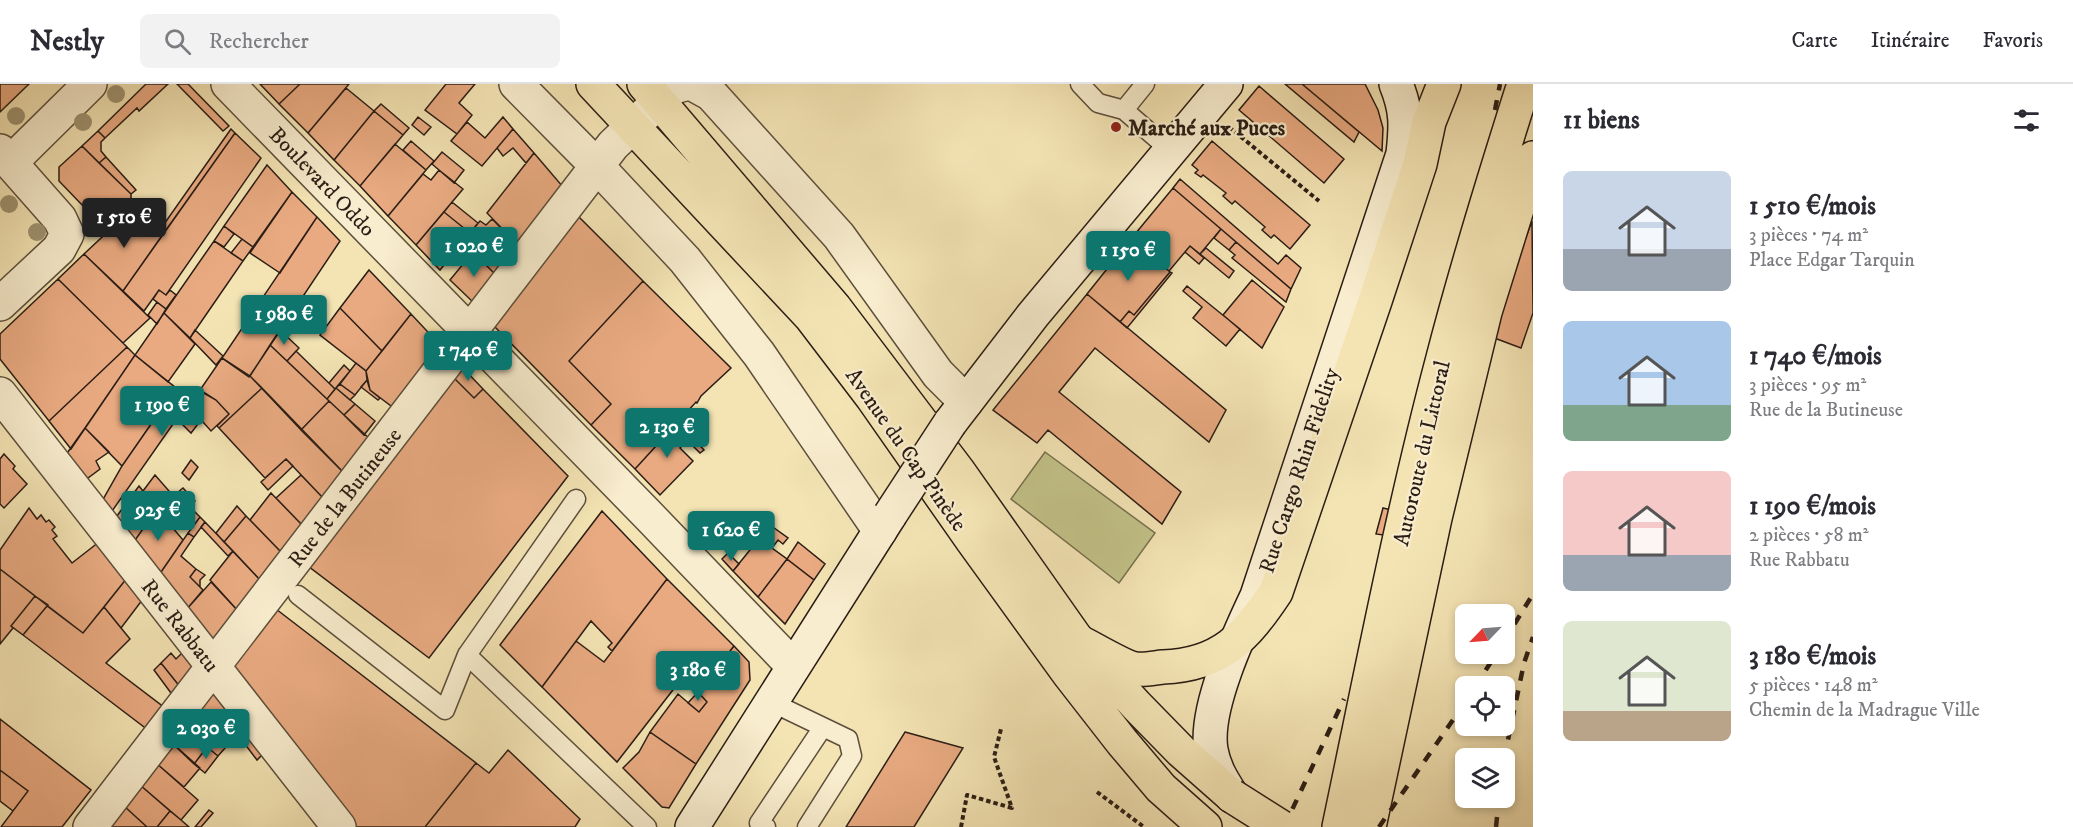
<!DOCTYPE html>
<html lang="fr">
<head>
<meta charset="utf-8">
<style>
  :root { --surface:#fff; --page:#f2f2f3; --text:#2b2b33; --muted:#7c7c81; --line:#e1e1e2; --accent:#0f766e }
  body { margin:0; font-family:"IM FELL DW Pica",serif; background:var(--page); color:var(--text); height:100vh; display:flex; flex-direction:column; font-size:22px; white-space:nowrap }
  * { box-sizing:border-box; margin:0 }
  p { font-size:20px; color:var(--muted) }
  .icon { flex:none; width:33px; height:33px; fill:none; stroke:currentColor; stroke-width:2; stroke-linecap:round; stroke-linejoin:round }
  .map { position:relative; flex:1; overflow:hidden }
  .drawer { display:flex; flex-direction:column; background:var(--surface); width:540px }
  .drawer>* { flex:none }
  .needle { width:39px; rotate:245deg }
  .tools { position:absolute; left:1455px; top:520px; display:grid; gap:12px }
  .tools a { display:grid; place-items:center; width:60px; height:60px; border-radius:9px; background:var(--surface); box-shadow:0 3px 9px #0003; font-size:30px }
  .price { position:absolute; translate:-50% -51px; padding:0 14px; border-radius:6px; background:var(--accent); color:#fff; font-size:20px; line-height:39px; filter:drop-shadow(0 2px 3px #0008) }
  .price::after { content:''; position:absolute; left:50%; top:36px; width:18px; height:14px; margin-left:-9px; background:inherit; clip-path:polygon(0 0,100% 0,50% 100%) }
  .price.current { background:#222; color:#fff }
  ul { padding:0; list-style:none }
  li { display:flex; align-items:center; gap:18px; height:150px; padding:0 30px }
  li span { display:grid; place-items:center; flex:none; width:168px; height:120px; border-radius:9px; color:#555 }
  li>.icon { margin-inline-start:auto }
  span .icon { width:72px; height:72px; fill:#fffc; stroke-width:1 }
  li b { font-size:26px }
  h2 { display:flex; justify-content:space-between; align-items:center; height:72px; padding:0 30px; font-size:26px }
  header { display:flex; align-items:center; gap:36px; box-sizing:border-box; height:84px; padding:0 30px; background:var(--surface); border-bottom:2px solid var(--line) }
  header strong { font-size:28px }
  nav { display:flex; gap:33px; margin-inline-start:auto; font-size:21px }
  .search { width:420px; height:54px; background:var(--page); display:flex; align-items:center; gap:15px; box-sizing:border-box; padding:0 21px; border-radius:9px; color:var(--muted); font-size:22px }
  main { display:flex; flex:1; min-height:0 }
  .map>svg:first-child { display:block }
  .green { fill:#c2c288; stroke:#76704e; stroke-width:1.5 }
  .building { fill:#e9aa81; stroke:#2a1d15; stroke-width:1.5 }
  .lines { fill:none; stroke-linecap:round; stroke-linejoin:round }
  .lane-casing { stroke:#5c4f3d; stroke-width:21 }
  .street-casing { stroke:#5c4f3d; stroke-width:36 }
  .secondary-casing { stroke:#2a1d15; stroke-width:36 }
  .primary-casing { stroke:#2a1d15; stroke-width:36 }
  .highway-casing { stroke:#2a1d15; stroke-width:36 }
  .path { stroke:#2a1d15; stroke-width:4; stroke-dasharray:4.5 3; stroke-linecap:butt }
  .lane { stroke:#f8edce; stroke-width:18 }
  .street { stroke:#f8edce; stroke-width:33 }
  .secondary { stroke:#f8edce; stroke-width:33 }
  .primary { stroke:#f4e4b4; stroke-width:33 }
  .highway { stroke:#f4e4b4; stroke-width:33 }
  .rail { stroke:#2a1d15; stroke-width:4.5; stroke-dasharray:10 10; stroke-linecap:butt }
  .secondary-bridge-casing { stroke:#2a1d15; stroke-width:36; stroke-linecap:butt }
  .primary-bridge-casing { stroke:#2a1d15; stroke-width:36; stroke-linecap:butt }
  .secondary-bridge { stroke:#f8edce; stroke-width:33 }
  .primary-bridge { stroke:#f4e4b4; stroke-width:33 }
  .tree { fill:#9e9270 }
  .poi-dot { fill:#8f2418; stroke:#f8edce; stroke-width:2 }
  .labels { text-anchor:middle; stroke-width:4.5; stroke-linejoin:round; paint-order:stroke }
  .poi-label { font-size:22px; font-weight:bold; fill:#2a1d15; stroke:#f8edce; text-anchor:start }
  .street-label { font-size:22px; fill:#2a1d15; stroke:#f8edce }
</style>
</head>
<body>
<header>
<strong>Nestly</strong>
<div class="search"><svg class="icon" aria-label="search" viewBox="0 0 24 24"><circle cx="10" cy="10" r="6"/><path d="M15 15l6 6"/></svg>Rechercher</div>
<nav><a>Carte</a><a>Itinéraire</a><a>Favoris</a></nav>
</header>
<main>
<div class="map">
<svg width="1533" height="743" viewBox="0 0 1533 743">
  <rect width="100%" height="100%" fill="#f4e4b4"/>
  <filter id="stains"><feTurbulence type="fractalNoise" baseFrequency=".00333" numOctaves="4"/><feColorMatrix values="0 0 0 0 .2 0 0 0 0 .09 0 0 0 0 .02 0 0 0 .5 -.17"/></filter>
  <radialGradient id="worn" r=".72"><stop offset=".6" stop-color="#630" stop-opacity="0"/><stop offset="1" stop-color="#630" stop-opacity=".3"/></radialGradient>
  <path class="green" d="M1045,368L1155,449L1119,499L1011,415Z"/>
  <path class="building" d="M0,0H29L0,28Z
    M146,0H168L139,27L137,24L105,54L98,47Z
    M177,0H188L229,42L223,47Z
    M260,0H300L279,20Z
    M300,0H349L308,49L279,20Z
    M446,0H475L459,19L472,31L457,50L425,26Z
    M1285,0H1302L1359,48L1354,58Z
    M1302,0H1365L1378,26L1383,44L1382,67Z
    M1259,2L1344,75L1324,99L1239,26Z
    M346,4L374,27L334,76L308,49Z
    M381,20L409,44L403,51L374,27Z
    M374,27L403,51L360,102L334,76Z
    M418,33L431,43L424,51L412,41Z
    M503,33L513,45L482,82L451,57L467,38L485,54Z
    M231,45L235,49L161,153L157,150Z
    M513,45L534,69L526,79L513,64L503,72L497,64Z
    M98,47L105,54L101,58V67L106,73L99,79L82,62Z
    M235,49L261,74L166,211L159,206L144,227L123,207Z
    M411,57L434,77L426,86L403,66Z
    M1212,57L1310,141L1290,165L1274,151L1271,154L1262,146L1265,143L1235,117L1232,120L1223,112L1226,109L1203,91L1201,93L1195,89L1198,86L1192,81Z
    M395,60L426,86L388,132L360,102Z
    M82,62L131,110V126L108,148L59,97V83Z
    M442,68L464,86L454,99L432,80Z
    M534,69L563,103L519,162L487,129Z
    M106,73L136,106L131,110L99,79Z
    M267,81L292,108L253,163L224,142Z
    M439,86L463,105L416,161L388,132L423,90L431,96Z
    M1180,95L1278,180L1286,171L1301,184L1291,205L1173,104Z
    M1173,104L1221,145L1200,170L1190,162L1169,187L1131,155Z
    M292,108L317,133L280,189L250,169Z
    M452,118L478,139L470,149L444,128Z
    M131,126L161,153L123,207L84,170Z
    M444,128L470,149L440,186L416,161Z
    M576,130L643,197L569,277L611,320L591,341L493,241Z
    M317,133L340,157L249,293L222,274Z
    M492,135L519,162L497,192L473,168L472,170L461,160L480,137L486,141Z
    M1532,137L1533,229L1521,264L1489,252Z
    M224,142L234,150L224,163L214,157Z
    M1221,145L1236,158L1229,166L1214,154Z
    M242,155L253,163L243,177L231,169Z
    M1131,155L1170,188L1134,231L1129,227L1120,238L1087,210Z
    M214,157L243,177L190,254L164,229Z
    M1236,158L1291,205L1286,218L1232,174L1235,171L1229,166Z
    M1190,162L1204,174L1199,180L1185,168Z
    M1206,164L1234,187L1229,194L1200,170Z
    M473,168L497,192L475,220L450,196Z
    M84,170L150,234L123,259L58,195Z
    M369,186L411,230L382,267L340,224Z
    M1170,188L1172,189L1127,244L1120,238L1129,227L1134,231Z
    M58,195L127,263L49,337L0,275V250Z
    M1252,196L1284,223L1262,264L1223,231Z
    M643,197L731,284L701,312L697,319L696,318L635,385L591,341L611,320L569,277Z
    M1187,202L1240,245L1226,262L1193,234L1202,223L1183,207Z
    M159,206L166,211L170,206L176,211L166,225L153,215Z
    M1087,210L1226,326L1209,358L1095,264L1059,308L1181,408L1162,440L1048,346L1037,359L993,326Z
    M157,218L166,225L157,240L148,231Z
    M340,224L382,267L366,287L320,251Z
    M164,229L195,260L168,298L135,271Z
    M411,230L442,263L395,325L370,306L366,287Z
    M195,246L223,272L216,281L190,254Z
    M280,246L299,264L287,277L270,261Z
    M270,261L329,317L301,346L250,292Z
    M127,263L135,271L71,365L49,337Z
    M296,267L335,305L327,315L287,277Z
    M135,271L176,304L122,382L85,344Z
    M222,274L250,292L262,304L219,344L217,342L229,330L216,316L200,306Z
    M356,279L366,287L367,296L355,311L340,300Z
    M344,281L350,287L335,305L329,299Z
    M461,282L483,305L474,314L453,293Z
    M453,293L474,314L483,305L568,392L429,574L308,482Z
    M367,296L370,306L380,314L378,316L361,303Z
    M340,300L355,311L350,316L336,304Z
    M195,304L216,316L229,330L211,347L187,320L110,430L101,419L122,382L172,310Z
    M262,304L345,390L325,416L286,375L265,394L219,344Z
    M336,304L355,320L344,331L327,315Z
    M329,317L371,356L345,390L301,346Z
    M187,320L201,336L191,349L177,335Z
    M355,320L375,337L364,351L344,331Z
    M678,338L704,366L700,369L687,356L680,364L693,377L660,411L635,385Z
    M85,344L109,368L96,377L100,385L84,397L65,372Z
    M4,370L15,382L13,385L27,400L4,424L0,420V375Z
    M286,375L293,382L268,406L261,398Z
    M191,376L198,383L189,396L182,389Z
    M155,391L169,407L157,425L143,407Z
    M301,391L325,416L304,443L276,414Z
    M139,402L157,425L133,459L114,436Z
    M183,404L195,417L190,422L177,409Z
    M271,409L304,443L283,470L250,436Z
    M237,422L246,432L224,458L216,449Z
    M29,424L37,435L41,431L46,438L49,436L55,443L52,446L57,452L53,455L72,479L99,458L127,494L83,549L0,485V466Z
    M1383,424L1396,427L1390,452L1376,450Z
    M157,425L183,456L159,491L133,459Z
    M194,427L200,433L192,444L187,438Z
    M602,427L667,495L612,567L608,563L612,559L591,537L542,603L500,561Z
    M246,432L283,470L262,498L224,458Z
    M200,433L205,438L194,453L188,449Z
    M205,438L233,467L228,472L201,443Z
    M770,441L788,454L783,460L778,456L772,464L787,475L758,513L733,487Z
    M188,449L194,453L181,472L196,485L190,493L203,506L186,526L159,491Z
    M798,458L825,480L814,496L787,475Z
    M233,467L262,498L239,528L210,496Z
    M728,469L739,480L733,487L722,475Z
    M787,475L814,496L785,540L758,513Z
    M0,485L35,512L11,542L13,544L0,560Z
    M196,485L205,491L200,496V503L190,493Z
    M127,494L143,515L121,544L104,523Z
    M667,495L734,562L698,608L683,593L617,678L542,603L576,557L604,578Z
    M211,498L239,528L213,562L186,526Z
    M35,512L48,521L23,551L11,542Z
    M47,522L83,549L104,523L130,555L106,579L165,624L148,646L23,551Z
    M276,525L476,679L425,743H356L231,583Z
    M734,562L749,578L750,596L696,680L650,648L678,610L699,628L707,618L698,608Z
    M184,567L198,584L181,604L161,579L171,569L176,575Z
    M161,579L181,604L171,609L154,586Z
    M214,604L241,639L223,662L192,633Z
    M698,608L707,618L699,628L688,619Z
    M192,633L215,653L194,680L172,659Z
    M0,635L91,706L62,743H1L28,707L0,686Z
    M241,639L265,668L257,676L235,647Z
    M650,648L696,680L669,724L662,723L623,684L639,668Z
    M905,648L963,664L914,743H846Z
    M214,654L225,664L218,672L207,663Z
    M172,659L200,684L184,703L156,679Z
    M207,663L218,672L205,689L194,680Z
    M508,666L580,735L575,743H425L476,679L489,689Z
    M156,679L198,716L181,736L140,701Z
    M0,686L28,707L13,727L0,717Z
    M140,701L170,727L157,743H147L124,722Z
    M124,722L147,743H109Z
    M209,726L213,729L201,743H195Z
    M170,727L181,736L189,743H157Z"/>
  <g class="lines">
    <defs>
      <path id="lane" d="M1080,0L1098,19L1124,26L1170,66
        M1124,26L1145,0
        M576,415L467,571L647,743
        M298,511L445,626L467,571
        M771,618L848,655L852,672L807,743
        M766,743L759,739L823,643"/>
      <path id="street" d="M228,0L648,431L793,582
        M516,0L597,82L685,176L759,270L880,447
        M693,0L711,10L839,152L938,290L966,318
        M0,67L60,135L67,150L59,165L0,220
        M11,78L90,0
        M0,310L339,743
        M90,743L613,61L674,3L685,0"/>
      <path id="secondary" d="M950,339L1033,231L1226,0
        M1232,712C1223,698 1214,684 1211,666C1204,625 1239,550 1257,512L1403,70C1406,42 1407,27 1396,0
        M692,743L890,431"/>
      <path id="primary" d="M593,0L811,233L872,313L972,456L1069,590L1122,658L1161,704L1205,743
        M644,0L835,224L959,388L1078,557L1136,621L1181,667L1232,712"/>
      <path id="highway" d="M1078,557C1090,563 1125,584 1136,585C1144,586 1154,584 1163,583C1221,581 1246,553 1276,508L1375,217L1420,80L1429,38L1444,0
        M1339,743C1372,586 1402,429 1443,274C1467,181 1495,91 1524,0
        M1369,743L1435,434L1485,228L1533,74"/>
    </defs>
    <use href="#lane" class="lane-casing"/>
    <use href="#street" class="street-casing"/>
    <use href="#secondary" class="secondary-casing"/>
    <use href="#primary" class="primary-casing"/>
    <use href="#highway" class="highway-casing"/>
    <path class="path" d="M1229,43L1319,117
      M1097,708L1144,743
      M961,743L967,711L1012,724L994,673L1001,645"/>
    <use href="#lane" class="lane"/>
    <use href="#street" class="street"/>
    <use href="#secondary" class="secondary"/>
    <use href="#primary" class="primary"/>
    <use href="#highway" class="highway"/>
    <path class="rail" d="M1495,26L1500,0
      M1504,557L1533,510
      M1475,603L1496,570
      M1504,675L1524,579L1533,553
      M1284,743L1344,615
      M1379,743L1466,617
      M1496,743L1499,714"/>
    <defs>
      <path id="secondary-bridge" d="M890,431L950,339"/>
      <path id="primary-bridge" d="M1232,712L1281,743"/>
    </defs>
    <use href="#secondary-bridge" class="secondary-bridge-casing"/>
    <use href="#primary-bridge" class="primary-bridge-casing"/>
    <use href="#secondary-bridge" class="secondary-bridge"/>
    <use href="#primary-bridge" class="primary-bridge"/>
  </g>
  <g class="tree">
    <circle cx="116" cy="10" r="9"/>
    <circle cx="16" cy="32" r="9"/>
    <circle cx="83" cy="38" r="9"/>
    <circle cx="9" cy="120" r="9"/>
    <circle cx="37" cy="148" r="9"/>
  </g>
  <circle class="poi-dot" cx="1116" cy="43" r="6"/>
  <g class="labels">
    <g class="poi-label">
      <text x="1128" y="51">Marché aux Puces</text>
    </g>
    <g class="street-label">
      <text transform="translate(323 97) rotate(46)" y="8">Boulevard Oddo</text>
      <text transform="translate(907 365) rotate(55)" y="8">Avenue du Cap Pinède</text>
      <text transform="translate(1421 369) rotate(-77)" y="8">Autoroute du Littoral</text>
      <text transform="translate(1298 386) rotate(-72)" y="8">Rue Cargo Rhin Fidelity</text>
      <text transform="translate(344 413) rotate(-52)" y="8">Rue de la Butineuse</text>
      <text transform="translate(181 541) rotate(52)" y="8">Rue Rabbatu</text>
    </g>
  </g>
  <rect width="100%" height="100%" filter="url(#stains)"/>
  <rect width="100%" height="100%" fill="url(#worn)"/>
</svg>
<div class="tools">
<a><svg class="needle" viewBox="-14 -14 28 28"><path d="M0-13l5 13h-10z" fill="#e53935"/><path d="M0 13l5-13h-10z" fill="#7c7c81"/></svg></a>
<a><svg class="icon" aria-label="locate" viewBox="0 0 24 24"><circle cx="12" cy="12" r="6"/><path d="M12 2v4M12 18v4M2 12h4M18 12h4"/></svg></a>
<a><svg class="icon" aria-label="layers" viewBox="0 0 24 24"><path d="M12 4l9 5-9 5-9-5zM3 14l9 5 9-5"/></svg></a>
</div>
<b class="price current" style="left:124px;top:165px">1 510 €</b>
<b class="price" style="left:474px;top:194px">1 020 €</b>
<b class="price" style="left:1128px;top:198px">1 150 €</b>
<b class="price" style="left:284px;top:262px">1 980 €</b>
<b class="price" style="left:468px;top:298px">1 740 €</b>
<b class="price" style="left:162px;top:353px">1 190 €</b>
<b class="price" style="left:667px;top:375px">2 130 €</b>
<b class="price" style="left:158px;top:458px">925 €</b>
<b class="price" style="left:731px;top:478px">1 620 €</b>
<b class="price" style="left:698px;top:618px">3 180 €</b>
<b class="price" style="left:206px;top:676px">2 030 €</b>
</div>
<section class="drawer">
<h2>11 biens<svg class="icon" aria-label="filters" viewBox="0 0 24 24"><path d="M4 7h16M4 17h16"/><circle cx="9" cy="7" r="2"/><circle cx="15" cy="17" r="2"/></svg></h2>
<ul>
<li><span style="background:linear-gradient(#c9d6e8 65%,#9aa5b1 0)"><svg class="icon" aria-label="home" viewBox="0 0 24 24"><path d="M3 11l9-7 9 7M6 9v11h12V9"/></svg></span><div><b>1 510 €/mois</b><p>3 pièces · 74 m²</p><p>Place Edgar Tarquin</p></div></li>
<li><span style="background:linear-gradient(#a9c7e8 70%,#7fa58c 0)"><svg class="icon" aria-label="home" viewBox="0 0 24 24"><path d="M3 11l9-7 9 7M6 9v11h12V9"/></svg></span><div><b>1 740 €/mois</b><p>3 pièces · 95 m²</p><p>Rue de la Butineuse</p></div></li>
<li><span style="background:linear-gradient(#f6c9c9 70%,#9aa5b1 0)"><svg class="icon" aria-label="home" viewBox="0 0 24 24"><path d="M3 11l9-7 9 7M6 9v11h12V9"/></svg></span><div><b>1 190 €/mois</b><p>2 pièces · 58 m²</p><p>Rue Rabbatu</p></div></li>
<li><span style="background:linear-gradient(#dfe7d0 75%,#b9a48a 0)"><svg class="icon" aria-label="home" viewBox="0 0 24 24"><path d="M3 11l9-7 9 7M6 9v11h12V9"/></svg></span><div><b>3 180 €/mois</b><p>5 pièces · 148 m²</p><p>Chemin de la Madrague Ville</p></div></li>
</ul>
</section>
</main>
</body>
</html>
